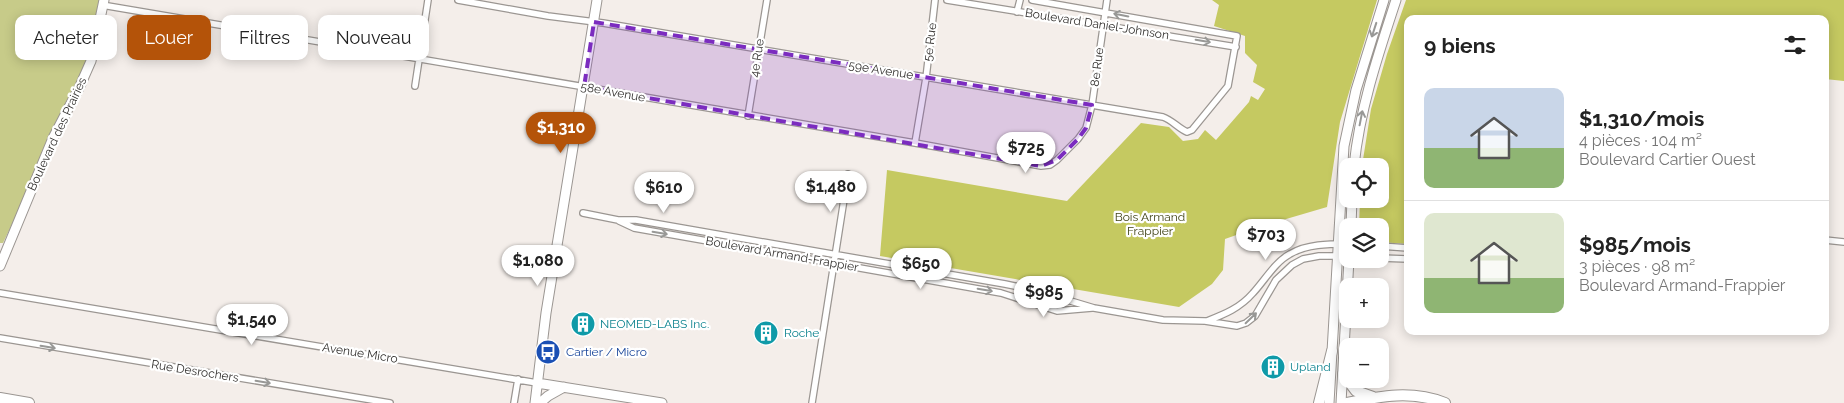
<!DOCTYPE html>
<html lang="fr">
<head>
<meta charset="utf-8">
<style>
  :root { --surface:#fff; --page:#f6f6f6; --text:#222; --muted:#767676; --line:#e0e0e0; --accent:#b45309 }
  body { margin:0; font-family:Raleway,sans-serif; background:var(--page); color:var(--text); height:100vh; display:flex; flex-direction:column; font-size:19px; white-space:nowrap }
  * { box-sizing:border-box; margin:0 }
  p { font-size:16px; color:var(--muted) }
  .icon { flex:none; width:28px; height:28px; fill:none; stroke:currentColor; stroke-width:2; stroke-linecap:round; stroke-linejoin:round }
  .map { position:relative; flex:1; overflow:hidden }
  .side { position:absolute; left:1404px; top:15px; width:425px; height:320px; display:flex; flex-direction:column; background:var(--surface); border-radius:10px; box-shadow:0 2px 12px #0003 }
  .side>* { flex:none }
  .top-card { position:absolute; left:15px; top:15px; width:475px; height:45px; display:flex; gap:10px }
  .fabs { position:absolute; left:1339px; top:158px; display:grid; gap:10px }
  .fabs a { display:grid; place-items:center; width:50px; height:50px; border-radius:10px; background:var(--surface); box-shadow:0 2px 12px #0003; font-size:25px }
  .price { position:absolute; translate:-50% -42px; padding:0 11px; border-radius:18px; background:#fff; color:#222; font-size:16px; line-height:32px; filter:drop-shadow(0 1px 2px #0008) }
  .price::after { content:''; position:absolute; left:50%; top:30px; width:15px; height:11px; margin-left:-8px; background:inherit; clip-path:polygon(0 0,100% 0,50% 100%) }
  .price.current { background:var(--accent); color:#fff }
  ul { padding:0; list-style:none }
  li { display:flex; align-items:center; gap:15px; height:125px; padding:0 20px }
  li+li { border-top:1px solid var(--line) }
  li span { display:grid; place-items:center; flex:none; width:140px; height:100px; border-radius:10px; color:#555 }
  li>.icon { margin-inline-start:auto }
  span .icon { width:60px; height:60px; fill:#fffc; stroke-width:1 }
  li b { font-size:21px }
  h2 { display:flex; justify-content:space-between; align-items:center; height:60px; padding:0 20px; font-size:21px }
  .pill { padding:0 18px; border-radius:10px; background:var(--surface); box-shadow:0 2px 12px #0003; font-size:18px; line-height:45px }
  .pill.current { background:var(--accent); color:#fff }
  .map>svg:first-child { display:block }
  .green { fill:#c7cb89 }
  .forest { fill:#c5c961 }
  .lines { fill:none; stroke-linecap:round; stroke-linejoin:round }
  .street-casing { stroke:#9b9692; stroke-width:8 }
  .secondary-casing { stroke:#9b9692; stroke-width:11 }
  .highway-casing { stroke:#9b9692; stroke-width:12 }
  .street { stroke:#fff; stroke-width:5.5 }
  .secondary { stroke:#fff; stroke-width:9 }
  .highway { stroke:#fff; stroke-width:10 }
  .oneway { stroke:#989896 }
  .marked { fill:#7b2cbf; fill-opacity:0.2; stroke:#7b2cbf; stroke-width:4; stroke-dasharray:10 6; stroke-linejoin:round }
  .labels { text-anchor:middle; stroke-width:4.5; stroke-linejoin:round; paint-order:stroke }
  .street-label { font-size:12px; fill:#32302e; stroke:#fff }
  .park-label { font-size:12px; fill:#3f4115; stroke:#fff }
  .culture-label { font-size:12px; fill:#0d838f; stroke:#fff; text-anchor:start }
  .transit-label { font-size:12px; fill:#164399; stroke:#fff; text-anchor:start }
</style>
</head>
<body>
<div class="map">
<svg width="1844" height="403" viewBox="0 0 1844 403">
  <rect width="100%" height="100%" fill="#f4eeea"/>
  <path class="green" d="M0,0H103L97,36L55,134L3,243H0Z"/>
  <path class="forest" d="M1212,0H1377L1340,122L1327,207L1259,227L1225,239L1223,270L1212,284L1179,307L880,256L887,170L1067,201L1141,123L1169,127L1183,141L1198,139L1205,130L1216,140L1249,102L1251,96L1258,100L1265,89L1253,82L1257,65L1245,53V36L1214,26L1219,5Z
    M1406,0H1844V81L1825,79V19H1408L1407,244L1380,242V226H1359L1360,199H1380V166H1362L1371,109L1387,54Z"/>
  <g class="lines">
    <defs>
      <path id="street" d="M458,0L548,16L603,23L1163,117C1172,120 1178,128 1187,132L1192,130L1228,86L1237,36L1032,0
        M947,0L1236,47
        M102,5L915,143L1041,166L1050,165L1057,160L1078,139L1086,128L1092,105L1107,0
        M1017,12L1020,0
        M415,86L428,0
        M748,116L767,0
        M915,143L926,78L935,0
        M583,213L618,220H636L1005,284L1034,290L1094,308L1163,320L1205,321L1237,326L1246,323L1255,316L1276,280L1292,265L1303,259L1319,256H1348
        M619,221L634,228L1001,293L1057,311L1092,308
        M1825,240L1844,242
        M1380,246L1408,248
        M1380,258L1408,259
        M0,293L537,383
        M1207,321C1225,314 1240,308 1253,293C1265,280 1275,262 1290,254C1307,244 1328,244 1348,244
        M0,338L390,403
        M514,403L518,379
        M812,403L848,174"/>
      <path id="secondary" d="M1354,166C1360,108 1378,55 1396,0
        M1351,226L1352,199
        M0,266L53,138L80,86L91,61L104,0
        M537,383L662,403
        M535,403L546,313L597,0
        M540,403L548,396L564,387
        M1329,403L1344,146L1356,90L1384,0
        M1341,403L1349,259"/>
      <path id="highway" d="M1343,374L1356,391L1373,397
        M0,398L29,403
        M1319,403L1332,351
        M1347,403C1381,396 1412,390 1445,403"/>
    </defs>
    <use href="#street" class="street-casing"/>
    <use href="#secondary" class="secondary-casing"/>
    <use href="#highway" class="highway-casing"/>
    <use href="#street" class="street"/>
    <use href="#secondary" class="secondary"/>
    <use href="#highway" class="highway"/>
  </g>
  <defs><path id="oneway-shaft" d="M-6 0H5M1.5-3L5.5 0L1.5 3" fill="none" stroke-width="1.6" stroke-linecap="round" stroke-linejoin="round" transform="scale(1.25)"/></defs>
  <g class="oneway">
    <use href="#oneway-shaft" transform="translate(1121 15) rotate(-169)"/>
    <use href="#oneway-shaft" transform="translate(1374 30) rotate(108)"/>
    <use href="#oneway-shaft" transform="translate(1203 41) rotate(10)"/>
    <use href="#oneway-shaft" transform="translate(1361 118) rotate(-79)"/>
    <use href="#oneway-shaft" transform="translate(660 233) rotate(9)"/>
    <use href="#oneway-shaft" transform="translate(985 290) rotate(10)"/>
    <use href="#oneway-shaft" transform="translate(1251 318) rotate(-44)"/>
    <use href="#oneway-shaft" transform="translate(48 347) rotate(9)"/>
    <use href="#oneway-shaft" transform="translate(263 382) rotate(9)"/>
  </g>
  <path class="marked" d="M594,22L1092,105L1086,128L1078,139L1057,160L1041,166L584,87Z"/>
  <defs>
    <symbol id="building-disc" viewBox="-11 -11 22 22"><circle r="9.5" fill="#0f9aa8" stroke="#fff"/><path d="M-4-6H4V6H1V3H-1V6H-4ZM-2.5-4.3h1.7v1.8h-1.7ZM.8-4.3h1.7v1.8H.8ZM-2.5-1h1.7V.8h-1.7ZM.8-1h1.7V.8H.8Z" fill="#fff"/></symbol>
    <symbol id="bus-disc" viewBox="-11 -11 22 22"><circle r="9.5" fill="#1a4fb4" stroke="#fff"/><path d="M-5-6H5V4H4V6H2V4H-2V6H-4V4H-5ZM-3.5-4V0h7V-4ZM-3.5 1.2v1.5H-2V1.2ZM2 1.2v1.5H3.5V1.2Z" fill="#fff"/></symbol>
  </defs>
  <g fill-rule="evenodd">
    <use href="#building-disc" x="569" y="310" width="28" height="28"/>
    <use href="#building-disc" x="752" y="319" width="28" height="28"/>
    <use href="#bus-disc" x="534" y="338" width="28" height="28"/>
    <use href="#building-disc" x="1259" y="353" width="28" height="28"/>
  </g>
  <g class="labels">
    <g class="street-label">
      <text transform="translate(1097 24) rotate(9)" y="4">Boulevard Daniel-Johnson</text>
      <text transform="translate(930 42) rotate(-83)" y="4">5e Rue</text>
      <text transform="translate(757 58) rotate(-81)" y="4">4e Rue</text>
      <text transform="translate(1097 67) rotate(-83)" y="4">8e Rue</text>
      <text transform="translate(881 70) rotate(9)" y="4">59e Avenue</text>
      <text transform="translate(613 92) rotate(10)" y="4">58e Avenue</text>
      <text transform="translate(57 134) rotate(-65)" y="4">Boulevard des Prairies</text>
      <text transform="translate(782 254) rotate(10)" y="4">Boulevard Armand-Frappier</text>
      <text transform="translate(360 353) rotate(9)" y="4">Avenue Micro</text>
      <text transform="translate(195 371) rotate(9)" y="4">Rue Desrochers</text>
    </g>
    <g class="park-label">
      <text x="1150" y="221">Bois Armand<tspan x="1150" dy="14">Frappier</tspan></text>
    </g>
    <g class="culture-label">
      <text x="600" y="328">NEOMED-LABS Inc.</text>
      <text x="784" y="337">Roche</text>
      <text x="1290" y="371">Upland</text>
    </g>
    <g class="transit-label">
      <text x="566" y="356">Cartier / Micro</text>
    </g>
  </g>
</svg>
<div class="fabs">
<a><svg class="icon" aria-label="locate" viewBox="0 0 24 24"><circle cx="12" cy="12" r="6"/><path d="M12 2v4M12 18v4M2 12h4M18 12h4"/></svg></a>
<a><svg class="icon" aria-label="layers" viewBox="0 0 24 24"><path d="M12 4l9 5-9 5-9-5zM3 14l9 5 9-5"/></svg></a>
<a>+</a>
<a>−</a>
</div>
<b class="price current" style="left:561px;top:154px">$1,310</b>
<b class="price" style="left:1026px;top:174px">$725</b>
<b class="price" style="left:831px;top:213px">$1,480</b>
<b class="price" style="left:664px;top:214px">$610</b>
<b class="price" style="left:1266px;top:261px">$703</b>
<b class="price" style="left:538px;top:287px">$1,080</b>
<b class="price" style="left:921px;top:290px">$650</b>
<b class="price" style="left:1044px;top:318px">$985</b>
<b class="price" style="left:252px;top:346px">$1,540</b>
<div class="top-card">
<a class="pill">Acheter</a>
<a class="pill current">Louer</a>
<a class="pill">Filtres</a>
<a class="pill">Nouveau</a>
</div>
<section class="side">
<h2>9 biens<svg class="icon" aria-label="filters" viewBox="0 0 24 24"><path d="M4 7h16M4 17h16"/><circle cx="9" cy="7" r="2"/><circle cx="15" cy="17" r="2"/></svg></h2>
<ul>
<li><span style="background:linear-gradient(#c9d6e8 60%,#8fb573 0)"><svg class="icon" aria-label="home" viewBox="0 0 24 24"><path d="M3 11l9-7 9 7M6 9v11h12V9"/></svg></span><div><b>$1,310/mois</b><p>4 pièces · 104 m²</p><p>Boulevard Cartier Ouest</p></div></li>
<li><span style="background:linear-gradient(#dfe7d0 65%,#8fb573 0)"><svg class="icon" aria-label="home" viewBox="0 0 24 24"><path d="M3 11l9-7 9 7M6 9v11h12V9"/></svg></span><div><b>$985/mois</b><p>3 pièces · 98 m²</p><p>Boulevard Armand-Frappier</p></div></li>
</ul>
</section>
</div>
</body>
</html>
